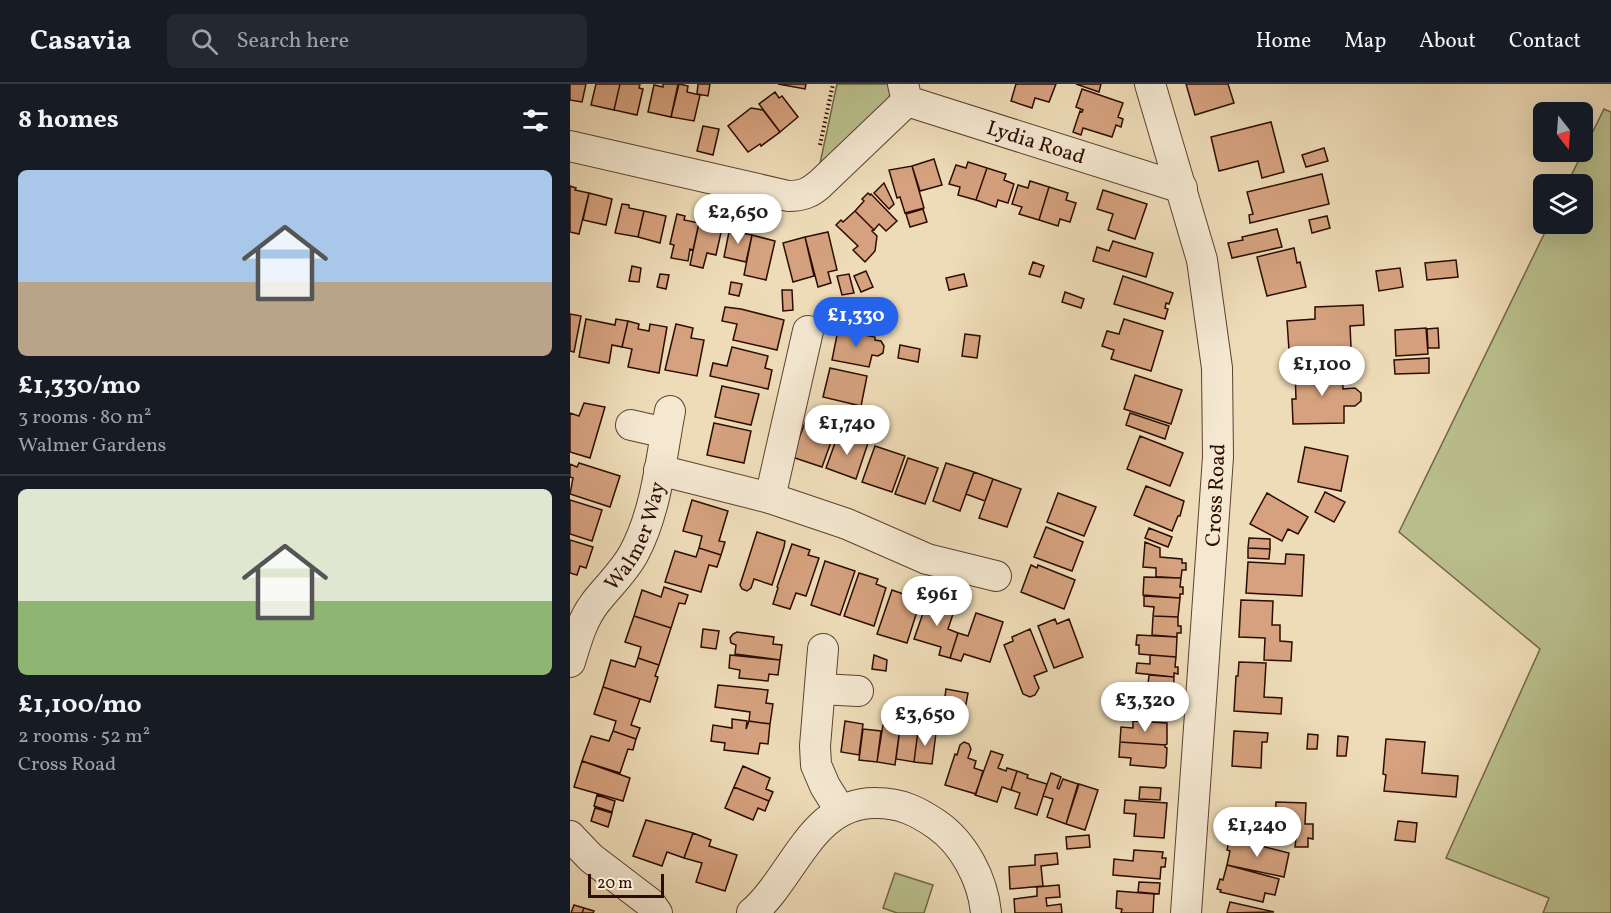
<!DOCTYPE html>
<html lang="en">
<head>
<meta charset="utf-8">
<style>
  :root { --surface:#171b24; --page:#242831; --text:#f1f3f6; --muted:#9ea1a6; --line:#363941; --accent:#2563eb }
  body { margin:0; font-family:Vollkorn,serif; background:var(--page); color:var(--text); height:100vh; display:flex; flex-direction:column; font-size:22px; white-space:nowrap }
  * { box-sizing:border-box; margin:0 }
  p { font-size:20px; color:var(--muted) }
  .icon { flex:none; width:33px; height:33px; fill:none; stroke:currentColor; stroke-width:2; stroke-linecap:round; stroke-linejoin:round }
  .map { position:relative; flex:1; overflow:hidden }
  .sheet { display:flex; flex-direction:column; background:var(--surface); width:570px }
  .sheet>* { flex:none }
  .needle { width:39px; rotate:163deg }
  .fabs { position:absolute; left:963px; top:18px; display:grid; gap:12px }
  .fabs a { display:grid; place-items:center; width:60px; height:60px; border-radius:9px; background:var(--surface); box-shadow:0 6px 24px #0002; font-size:30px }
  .scale { position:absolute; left:18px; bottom:15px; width:76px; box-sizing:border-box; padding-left:6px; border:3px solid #2c0d01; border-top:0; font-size:16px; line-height:21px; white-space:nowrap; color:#2c0d01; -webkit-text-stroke:4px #f4e8d1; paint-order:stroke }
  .price { position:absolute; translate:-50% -51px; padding:0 14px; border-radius:21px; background:#fff; color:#222; font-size:20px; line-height:39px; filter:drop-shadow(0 2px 3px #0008) }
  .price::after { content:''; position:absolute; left:50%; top:36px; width:18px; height:14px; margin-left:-9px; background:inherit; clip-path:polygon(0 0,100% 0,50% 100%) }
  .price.selected { background:var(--accent); color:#fff }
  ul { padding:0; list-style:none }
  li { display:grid; align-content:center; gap:12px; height:318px; padding:0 18px }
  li+li { border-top:2px solid var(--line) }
  li span { display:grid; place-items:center; height:186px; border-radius:9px; color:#555 }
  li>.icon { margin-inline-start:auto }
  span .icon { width:108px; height:108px; fill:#fffc; stroke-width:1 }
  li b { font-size:26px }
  h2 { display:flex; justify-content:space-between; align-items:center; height:72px; padding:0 18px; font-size:26px }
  header { display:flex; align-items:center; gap:36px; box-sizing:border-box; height:84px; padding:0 30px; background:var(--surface); border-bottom:2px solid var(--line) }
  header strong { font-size:28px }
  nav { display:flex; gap:33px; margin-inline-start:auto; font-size:21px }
  .search { width:420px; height:54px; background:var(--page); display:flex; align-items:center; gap:15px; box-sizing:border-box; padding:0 21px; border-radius:9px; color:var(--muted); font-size:22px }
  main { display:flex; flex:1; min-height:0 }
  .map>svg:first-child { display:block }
  .green { fill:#bac08d; stroke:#736647; stroke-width:1.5 }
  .building { fill:#d5a17e; stroke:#2c0d01; stroke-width:1.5 }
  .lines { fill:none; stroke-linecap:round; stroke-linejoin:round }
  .minor-casing { stroke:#5c412f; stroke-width:32 }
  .path { stroke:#2c0d01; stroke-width:4; stroke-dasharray:1.5 3; stroke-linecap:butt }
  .minor { stroke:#f4e8d1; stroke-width:30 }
  .labels { text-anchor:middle; stroke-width:4.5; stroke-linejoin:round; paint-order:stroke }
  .street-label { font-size:21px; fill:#2c0d01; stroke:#f4e8d1 }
</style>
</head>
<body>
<header>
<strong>Casavia</strong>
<div class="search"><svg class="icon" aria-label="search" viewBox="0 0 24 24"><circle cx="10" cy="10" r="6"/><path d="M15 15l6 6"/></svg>Search here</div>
<nav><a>Home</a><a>Map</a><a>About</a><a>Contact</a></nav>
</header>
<main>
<section class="sheet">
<h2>8 homes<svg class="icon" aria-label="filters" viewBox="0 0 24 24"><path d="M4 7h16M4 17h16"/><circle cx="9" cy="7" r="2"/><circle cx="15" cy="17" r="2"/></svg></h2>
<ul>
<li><span style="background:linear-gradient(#a9c7e8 60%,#b9a48a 0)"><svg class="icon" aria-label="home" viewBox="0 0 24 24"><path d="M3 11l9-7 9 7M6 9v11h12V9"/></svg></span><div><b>£1,330/mo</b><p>3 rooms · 80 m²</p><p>Walmer Gardens</p></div></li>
<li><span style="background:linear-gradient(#dfe7d0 60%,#8fb573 0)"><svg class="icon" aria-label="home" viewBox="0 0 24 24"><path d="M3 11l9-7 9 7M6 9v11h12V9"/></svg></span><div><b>£1,100/mo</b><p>2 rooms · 52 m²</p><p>Cross Road</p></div></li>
</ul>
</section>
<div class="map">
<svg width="1041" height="829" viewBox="0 0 1041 829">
  <rect width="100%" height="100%" fill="#eedcb8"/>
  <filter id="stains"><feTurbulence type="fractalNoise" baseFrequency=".00333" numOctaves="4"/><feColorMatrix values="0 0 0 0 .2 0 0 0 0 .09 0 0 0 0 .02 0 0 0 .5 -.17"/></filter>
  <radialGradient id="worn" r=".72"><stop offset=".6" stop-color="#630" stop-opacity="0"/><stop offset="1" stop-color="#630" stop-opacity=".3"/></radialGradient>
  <path class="green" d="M267,0H319L320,11L317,17L249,84Z
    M1034,25L1041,28V829H973L979,814L876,774L970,565L829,448L979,140H1012V100H997Z
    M325,789L363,801L354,829H327L313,824Z"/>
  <path class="building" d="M0,0H16L12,18L0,16Z
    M26,0H50L44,26L21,21Z
    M50,0H70L69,4L73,5L67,31L44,26Z
    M93,0H108L101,33L78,28L84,1L93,3Z
    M109,0L118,2L117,8L130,11L124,37L101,33Z
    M128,0H140L138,12L127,10Z
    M208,0H236L235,5Z
    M446,0H486L479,18L465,14L462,24L441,17Z
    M506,0H531L529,8Z
    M616,0H658L664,19L625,31Z
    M512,5L553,19L548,33L553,35L551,43L546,41L542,53L513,44L511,51L503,48L510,27L512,28L513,26L506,23Z
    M205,8L209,14L212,12L228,33L210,48L189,20Z
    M181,24L193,26L210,48L191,62L190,60L178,68L158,42Z
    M701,38L714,88L692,94L688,77L649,87L641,53Z
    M133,42L149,45L143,71L127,67Z
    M754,64L758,77L736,83L732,71Z
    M364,75L372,101L350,107L342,82Z
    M398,78L417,84L406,116L388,111L390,103L379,100L386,81L396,84Z
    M342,82L354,124L335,129L330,113L327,114L319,86Z
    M417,84L436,90L434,96L444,100L438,119L428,116L426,123L406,116Z
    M752,90L759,120L680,139L679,131L683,130L677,108Z
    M460,97L479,103L469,136L449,130L452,123L442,120L448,101L458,104Z
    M314,99L324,120L319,125L304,109Z
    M0,102L6,104L5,106L19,109L9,150L0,148Z
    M479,103L498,109L496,116L506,119L500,138L490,135L488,142L469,136Z
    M533,106L577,120L565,155L538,146L543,130L527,125Z
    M19,109L42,115L36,141L13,136Z
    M298,109L300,111L301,110L327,137L316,147L309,140L304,146L285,127L294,117L292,115Z
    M52,120L59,121V124L74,127L68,153L45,149Z
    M353,125L357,138L340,143L336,130Z
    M74,127L96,132L90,159L68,153Z
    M285,127L304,146L302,147L307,152L305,167L295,178L283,166L288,162L266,141L271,136L273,138Z
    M107,130L115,132L114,136L129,139L123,166L120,165L118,177L101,174L104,161L100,160Z
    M757,132L760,144L742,149L739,136Z
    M129,139L152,144L146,171L137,169L133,184L120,181Z
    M160,143L168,145L167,148L182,151L176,178L154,173Z
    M707,145L712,163L662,174L658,159L673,156L672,153Z
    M258,148L267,186L258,188L261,199L248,203L235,153Z
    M182,151L205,157L196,196L174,191Z
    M235,153L244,192L223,198L213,159Z
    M543,157L583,169L576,193L523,177L527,163L539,167Z
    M724,164L727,179L730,178L736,203L697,212L687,173Z
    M886,176L888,193L857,196L855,179Z
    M463,178L474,182L470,193L459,190Z
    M62,182L71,184L69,198L59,197Z
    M830,184L833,203L809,207L806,187Z
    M296,187L303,203L291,208L284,192Z
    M90,190L99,191L96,205L87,203Z
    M279,190L284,209L272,211L267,192Z
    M394,190L397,202L379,206L376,194Z
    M553,192L603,209L599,220L596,219L595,224L598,225L595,235L544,220Z
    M161,198L172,200L169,212L159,210Z
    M212,206H222L223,226L213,227Z
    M495,208L514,215L511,224L492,218Z
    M793,221L794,241L780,242L781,263L719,266L717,237L745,235V223Z
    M155,223L171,225L214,236L207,266L163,256L167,240L152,237Z
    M0,230L11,232L4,268L0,267Z
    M16,235L45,241L46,235L58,237L52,263L42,261L39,279L9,273Z
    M554,235L593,247L581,287L541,275L544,266L532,262L537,247L549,250Z
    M58,237L69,240L68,245L79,247L80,240L97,243L89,289L58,283L62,265L52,263Z
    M106,240L123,244L121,254L134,256L127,292L95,286Z
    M856,244L858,270L826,272L825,246Z
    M868,244L869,264H858L857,245Z
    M268,246L305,253V256L311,257L314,262L313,269L308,272L302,271L299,283L262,276Z
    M395,250L410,252L407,274L392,272Z
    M330,261L350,265L348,278L328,274Z
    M162,263L198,272L195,284L202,286L198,305L140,292L143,279L157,282Z
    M859,274V289L825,290L824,276Z
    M260,284L297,292L291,322L253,313Z
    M772,285L773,305L785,304L791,309V317L785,322H774V339L723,340L722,315H726L725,287Z
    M565,291L612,306L601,340L554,325Z
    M152,302L189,310L181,341L145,333Z
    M14,319L35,323L20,374L0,368V329L9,332Z
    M560,329L599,342L595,355L556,341Z
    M236,336L265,347L252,383L222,373Z
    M144,339L181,347L174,379L137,371Z
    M269,348L298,359L286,395L256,384Z
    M570,352L613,369L600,402L557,385Z
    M305,362L335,372L322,408L292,398Z
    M735,363L778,372L771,407L728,398Z
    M338,374L368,384L355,420L325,410Z
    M9,379L50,392L40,423L0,410L3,394L0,393V380L7,383Z
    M376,379L404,388L390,427L363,417Z
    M404,388L423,395L415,417L396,410Z
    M423,395L451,405L437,443L409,434Z
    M576,402L614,417L610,432H608L602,447L564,431Z
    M755,408L775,418L764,438L745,428Z
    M488,409L526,423L514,452L477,438Z
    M697,409L738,433L728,450L718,445L712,457L680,440Z
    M0,416L32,426L22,457L0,450Z
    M122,416L158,427L149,457L155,458L151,471L129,464L132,452L113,447Z
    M476,443L513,458L502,487L464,473Z
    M579,444L602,453L598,463L575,454Z
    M187,448L215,457L214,463L202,501L184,495L181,504L177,507L172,505L170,501Z
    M679,454L700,455V465L678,464Z
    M0,456L23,463L16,484L10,482L7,491L0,489Z
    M575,458L590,464V473L612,475V479H616V486H612L611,494L586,493V484L573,483Z
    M222,460L240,466L238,471L249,474L236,512L226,509L220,525L203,520L208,504L207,503Z
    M129,464L151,471L147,483L139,481L131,508L95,498L105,467L126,473Z
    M678,464L700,465L699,475L678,474Z
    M716,470L734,471L732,512L676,509L678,478L715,480Z
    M255,477L285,487L270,531L241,521Z
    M461,481L467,484L468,481L505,496L494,525L451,508Z
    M289,489L308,495L306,500L316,504L304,542L274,532Z
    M574,493L611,494L610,503H613V510H610V514L573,511Z
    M94,503L118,511L115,520L109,519L101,544L64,532L72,506L91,513Z
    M322,506L339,512L337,518L349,521L337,559L307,550Z
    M574,512L610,514L608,533L583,532L584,523L574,522Z
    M358,515L385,524L378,545L388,549L380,574L369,571L371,563L344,555Z
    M671,516L703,517L702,541H710V557L722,558L721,577L694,576L695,554L669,553Z
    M406,529L433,538L420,578L394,570L391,577L380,574L388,549L398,552Z
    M64,532L101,544L89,581L68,574L71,563L55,558Z
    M583,532L608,533V542H611V549H607V553L582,551Z
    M485,535L487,540L499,535L513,573L484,584L468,542Z
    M133,545L149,547L146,565L131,563Z
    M460,545L477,587L464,592L469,604L465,611L460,613L453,610L434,561L443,557L442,553Z
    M167,548L204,553L203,560L212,561L210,576L165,570L166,561L161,559L160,554L163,550Z
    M567,551L607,553L606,573L569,570V561H566Z
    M160,571L210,576L208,591L199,590L198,597L169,594L170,586L159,584Z
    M304,571L317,576L316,587L302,585Z
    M580,571L606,573L605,583H608V590L604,589V593L566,589L567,579L580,580Z
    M68,574L89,581L85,592L88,593L80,618L33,603L41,576L65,583Z
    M669,578L696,579L694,613L712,614L711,630L664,627L666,592H668Z
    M579,591L604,593L603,612L577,610Z
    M148,601L198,606L196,619L203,620L200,640L179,637L180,628L145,623Z
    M33,603L70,615L61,641L70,644L66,655L43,647L46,637L24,630Z
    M376,605L398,609L394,631L373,627Z
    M577,610L603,612L602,620H606L605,628L602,627V632L562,629L563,619H577Z
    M162,635L177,637L176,645L179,637L200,640L198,660L190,659L188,670L154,666L155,659L141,657L143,641L162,644Z
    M275,637L293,640L289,671L271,668Z
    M563,637L597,639V660L595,661L550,658L551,643L563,644Z
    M313,641L330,643L325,681L307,678Z
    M293,645L311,647L307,678L289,676Z
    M330,645L348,647L344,678L326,675Z
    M43,647L66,655L63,666L58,665L50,689L12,677L21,652L39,657Z
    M348,647L366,649L362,680L344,678Z
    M664,647L698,649L697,658H692L691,684L662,682Z
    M738,650L748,651L747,665H737Z
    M768,652L778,653L776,672H767Z
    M816,655L855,658L852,689L888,692L886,713L814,707L816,691L813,690Z
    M394,658L399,660L401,665L398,674L406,677L404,684L413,687L406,710L375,701L385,670L387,671L390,661Z
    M550,658L595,661V663L597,664L596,682L594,684L560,681L561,674L549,673Z
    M421,667L433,671L428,684L436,687L437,684L447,687L441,706L432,703L427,718L405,711Z
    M12,677L60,694L53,717L4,703Z
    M173,682L200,694L196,705L203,708L199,717L164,703Z
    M447,687L458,691L457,694L477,700L467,731L445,724L450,709L441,706Z
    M481,689L491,693L487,704L489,705L493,695L508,700L496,740L477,733L483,715L473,712Z
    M509,700L528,706L515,746L496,740Z
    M164,703L199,717L195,727L188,724L183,736L155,724Z
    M570,703L591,704L590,716L569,715Z
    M27,711L45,717L42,728L24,722Z
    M555,716L597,719L594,754L564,752L566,730L554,729Z
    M706,718L736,719L735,740H743V755L738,754V763H725L726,754L705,753Z
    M25,724L42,729L38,743L21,737Z
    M76,736L123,749L114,774L97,768L92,782L63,772Z
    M828,737L847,739L845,758L825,756Z
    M123,749L141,756L139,762L167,771L155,807L126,798L132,779L114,774Z
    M519,751L520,763L497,765L496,753Z
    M663,755L719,769L714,793L657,781L660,767L657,766L659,756L662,757Z
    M564,766L593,768L592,774H596L595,783H591L590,795L543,791L544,775L563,777Z
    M487,769L488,780L471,782L473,802L440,805L439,783L465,781V771Z
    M657,781L709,795L705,811L695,809L693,818L650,808L651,806L647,805L650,795L653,796Z
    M569,798L590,799L589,810L568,808Z
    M489,801L490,813L476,814L477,822L491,820L492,829H445L444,815L467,812V803Z
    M547,807L584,810L583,829H551L552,825L546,824Z
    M660,818L704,828L657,829Z
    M4,821L14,824L12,829H1Z
    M14,824L24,827L23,829H12Z"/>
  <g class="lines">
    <defs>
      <g id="minor">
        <path id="s1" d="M333,0L337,17L612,104"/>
        <path d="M580,0L632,176L647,284L648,373L616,829"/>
        <path d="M0,62L218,112C232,112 240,109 250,100L337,17"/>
        <path d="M61,341L96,349"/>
        <path d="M89,386L200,414L277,440L357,475L426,492"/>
        <path d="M200,414L238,247"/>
        <path d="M253,565L245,662L246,681L255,702L270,726"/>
        <path id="s2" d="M0,578C6,558 12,536 25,519C38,502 54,488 64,469C87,426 91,373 100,327"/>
        <path d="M250,605L288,607"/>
        <path d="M0,752L21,774L80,819L87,829"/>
        <path d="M182,829C224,793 242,717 307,719C330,719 347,727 366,740C394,759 413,796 416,829"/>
      </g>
    </defs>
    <use href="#minor" class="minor-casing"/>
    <path class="path" d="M250,61L263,0"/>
    <use href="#minor" class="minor"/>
  </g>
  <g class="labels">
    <g class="street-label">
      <text dy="7" stroke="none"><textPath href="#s1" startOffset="153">Lydia Road</textPath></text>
      <text transform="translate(645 411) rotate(-87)" y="7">Cross Road</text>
      <text dy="7" stroke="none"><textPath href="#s2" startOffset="144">Walmer Way</textPath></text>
    </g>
  </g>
  <rect width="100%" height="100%" filter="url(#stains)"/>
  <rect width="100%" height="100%" fill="url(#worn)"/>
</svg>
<div class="fabs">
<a><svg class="needle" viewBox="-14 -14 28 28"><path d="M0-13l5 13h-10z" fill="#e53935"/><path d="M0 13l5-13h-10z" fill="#9ea1a6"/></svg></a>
<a><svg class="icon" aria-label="layers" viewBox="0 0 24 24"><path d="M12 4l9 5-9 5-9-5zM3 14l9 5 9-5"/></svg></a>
</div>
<div class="scale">20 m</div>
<b class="price" style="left:168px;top:161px">£2,650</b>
<b class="price selected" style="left:286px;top:264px">£1,330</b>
<b class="price" style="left:752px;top:313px">£1,100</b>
<b class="price" style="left:277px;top:372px">£1,740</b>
<b class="price" style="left:367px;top:543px">£961</b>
<b class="price" style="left:575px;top:649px">£3,320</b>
<b class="price" style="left:355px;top:663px">£3,650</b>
<b class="price" style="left:687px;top:774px">£1,240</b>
</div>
</main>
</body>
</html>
